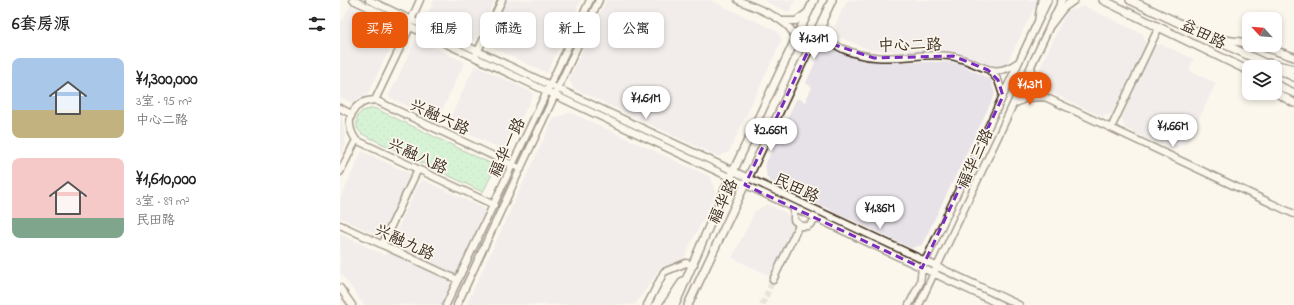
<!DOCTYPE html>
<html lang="zh">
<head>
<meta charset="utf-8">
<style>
  :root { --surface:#fff; --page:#f6f6f6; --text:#222; --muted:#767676; --accent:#ea580c }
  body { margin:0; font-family:"Indie Flower","LXGW WenKai TC",sans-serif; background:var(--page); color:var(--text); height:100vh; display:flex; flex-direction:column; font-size:15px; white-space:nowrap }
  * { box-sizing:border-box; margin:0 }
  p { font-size:13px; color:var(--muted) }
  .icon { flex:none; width:22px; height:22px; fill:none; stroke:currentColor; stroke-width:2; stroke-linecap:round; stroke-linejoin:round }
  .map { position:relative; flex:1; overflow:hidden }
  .details { display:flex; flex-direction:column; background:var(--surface); width:340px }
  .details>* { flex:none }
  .top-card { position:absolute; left:12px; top:12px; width:380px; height:36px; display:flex; gap:8px }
  .needle { width:26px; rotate:296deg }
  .buttons { position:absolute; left:902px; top:12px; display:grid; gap:8px }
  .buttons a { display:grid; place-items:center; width:40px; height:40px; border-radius:8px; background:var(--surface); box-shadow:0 2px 6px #0003; font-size:20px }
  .price { position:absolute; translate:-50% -34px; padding:0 9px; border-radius:14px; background:#fff; color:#222; font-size:13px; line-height:26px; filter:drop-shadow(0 1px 2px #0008) }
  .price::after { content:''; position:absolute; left:50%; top:24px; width:12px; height:9px; margin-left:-6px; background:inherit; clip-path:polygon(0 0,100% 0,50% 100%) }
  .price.current { background:var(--accent); color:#fff }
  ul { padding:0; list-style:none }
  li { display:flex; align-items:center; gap:12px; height:100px; padding:0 12px }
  li span { display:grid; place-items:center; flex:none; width:112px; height:80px; border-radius:8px; color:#555 }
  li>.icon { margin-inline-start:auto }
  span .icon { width:48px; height:48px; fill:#fffc; stroke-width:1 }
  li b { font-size:17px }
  h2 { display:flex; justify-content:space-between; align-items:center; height:48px; padding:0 12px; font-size:17px }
  .pill { padding:0 14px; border-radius:8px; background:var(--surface); box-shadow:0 2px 6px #0003; font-size:14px; line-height:36px }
  .pill.current { background:var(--accent); color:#fff }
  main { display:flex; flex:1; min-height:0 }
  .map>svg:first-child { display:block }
  .built { fill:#e7e1e8 }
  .grass { fill:url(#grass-dots); stroke:#728c6c }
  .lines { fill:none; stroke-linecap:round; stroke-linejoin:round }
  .minor-tunnel { stroke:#d5cec3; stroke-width:6; stroke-dasharray:6 3; stroke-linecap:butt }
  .minor-casing { stroke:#3b2a1e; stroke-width:9 }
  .major-casing { stroke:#3b2a1e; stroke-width:10 }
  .minor { stroke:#fbf7ec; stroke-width:6 }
  .major { stroke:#fbf7ec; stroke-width:7 }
  .marked { fill:none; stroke:#7b2cbf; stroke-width:3; stroke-dasharray:8 5; stroke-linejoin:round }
  .labels { text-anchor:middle; stroke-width:3.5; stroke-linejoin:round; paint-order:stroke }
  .street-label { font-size:16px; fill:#3b2a1e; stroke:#fbf7ec }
</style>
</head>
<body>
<main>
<section class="details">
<h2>6套房源<svg class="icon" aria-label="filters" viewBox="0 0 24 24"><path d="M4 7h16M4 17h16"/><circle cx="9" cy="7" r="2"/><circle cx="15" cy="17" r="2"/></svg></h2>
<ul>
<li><span style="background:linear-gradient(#a9c7e8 65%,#c2b280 0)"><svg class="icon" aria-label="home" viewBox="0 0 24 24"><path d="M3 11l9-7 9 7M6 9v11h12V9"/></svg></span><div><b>¥1,300,000</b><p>3室 · 95 m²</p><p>中心二路</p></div></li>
<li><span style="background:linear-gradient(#f6c9c9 75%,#7fa58c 0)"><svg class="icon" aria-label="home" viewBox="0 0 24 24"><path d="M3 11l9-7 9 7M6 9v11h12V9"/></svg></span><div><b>¥1,610,000</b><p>3室 · 89 m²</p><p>民田路</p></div></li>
</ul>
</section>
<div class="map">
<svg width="954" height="305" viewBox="0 0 954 305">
  <defs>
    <pattern id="grass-dots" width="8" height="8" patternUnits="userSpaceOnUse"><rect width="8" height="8" fill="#aaeeba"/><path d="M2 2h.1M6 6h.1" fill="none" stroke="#93cc9f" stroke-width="1.8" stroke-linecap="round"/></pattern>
  </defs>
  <rect width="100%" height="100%" fill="#fbf7ec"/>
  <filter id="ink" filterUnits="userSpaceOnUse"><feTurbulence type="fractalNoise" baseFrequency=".025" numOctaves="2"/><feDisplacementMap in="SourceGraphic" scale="8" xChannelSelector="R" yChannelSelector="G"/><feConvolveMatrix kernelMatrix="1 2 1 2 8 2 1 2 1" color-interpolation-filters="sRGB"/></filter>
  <g filter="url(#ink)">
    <path class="built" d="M94,0H155L136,41L86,18Z
      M165,0H241L207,73L145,44Z
      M266,0H370L437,31L442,40L389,152L379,157L233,88L229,79Z
      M423,0H455L449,13Z
      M507,0H698L667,64L657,71L623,55L609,52L530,50L499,37L495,25Z
      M10,5L59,29L29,92L12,103L0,97V25Z
      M744,6L803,34L806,44L772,114L762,117L706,90L699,70L726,12Z
      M76,39L125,62L97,121L48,97Z
      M821,44L854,59L849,70L876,83L847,144L831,150L785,128L781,119L814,48Z
      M492,46L526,61L541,62H606L620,64L651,80L655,94L582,245L571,248L430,181L427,177L425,165L457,98L465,102L472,87L466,83L480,52Z
      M135,65L194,93L166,151L107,124Z
      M230,112L371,177L376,193L344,258L326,267L322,266L295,305H126L213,119Z
      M0,115L2,116L6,144L0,157Z
      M22,151L73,175L43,238L0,218V199Z
      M81,179L146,209L101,305H24L0,273V234L45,255Z
      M427,204L459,219L432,277L392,258L415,211Z"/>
    <path class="grass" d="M34,108L156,166L143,192L22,134L17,128V117L22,111Z"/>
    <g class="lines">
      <path class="minor-tunnel" d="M422,305L433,280"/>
      <defs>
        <path id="minor" d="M13,0L661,305
          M29,0L679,305
          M398,0C415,8 452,19 455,39
          M483,19C483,36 488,42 503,49C542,66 570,52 609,56C637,59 650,82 677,63
          M443,21H456L467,13
          M468,52L479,45L492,44
          M136,55L162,0
          M691,66L695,86L705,97L954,214
          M650,71L658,80L663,95
          M35,100L70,27L71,20L80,0
          M674,104L686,98L705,97
          M0,108L11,114
          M771,128L819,27
          M0,172L16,140
          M154,205L16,140C3,121 12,101 35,100L181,169
          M454,208V220L461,226H468L477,219
          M0,225L118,280
          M42,245L78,169
          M433,280L459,225
          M0,288L12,305
          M106,305L250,0
          M117,305L259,0
          M307,305L324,272L346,263L354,265
          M569,305L580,283L582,268L708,0
          M579,305L722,0"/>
        <path id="major" d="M763,0L909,71
          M790,0L933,67
          M699,18L702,0
          M711,24L723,8L734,0
          M876,39L909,43
          M918,45L954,57
          M929,63L954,69
          M935,68L954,77
          M935,84L954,93
          M935,92L954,103
          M327,305L343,281
          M335,305L390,178L474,0
          M348,305L492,0"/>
      </defs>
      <use href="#minor" class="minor-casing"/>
      <use href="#major" class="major-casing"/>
      <use href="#minor" class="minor"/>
      <use href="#major" class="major"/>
    </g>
  </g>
  <path d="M0 0H954V305H0ZM492,44L534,58L613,56L648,70L658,80L663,96L582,268L405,185L466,55L474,47Z" fill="#fbf7ec" fill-opacity=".55" fill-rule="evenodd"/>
  <path class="marked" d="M492,44L534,58L613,56L648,70L658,80L663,96L582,268L405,185L466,55L474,47Z"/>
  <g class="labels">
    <g class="street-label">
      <text transform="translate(864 33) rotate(26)" y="6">益田路</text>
      <text transform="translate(570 44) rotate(-1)" y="6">中心二路</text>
      <text transform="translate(100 116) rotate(25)" y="6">兴融六路</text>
      <text transform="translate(166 147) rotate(-65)" y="6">福华一路</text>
      <text transform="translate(78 155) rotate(25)" y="6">兴融八路</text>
      <text transform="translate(634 158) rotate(-65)" y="6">福华三路</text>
      <text transform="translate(457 187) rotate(25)" y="6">民田路</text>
      <text transform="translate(382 201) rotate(-65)" y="6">福华路</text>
      <text transform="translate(65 241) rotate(25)" y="6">兴融九路</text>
    </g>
  </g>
</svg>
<div class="buttons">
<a><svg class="needle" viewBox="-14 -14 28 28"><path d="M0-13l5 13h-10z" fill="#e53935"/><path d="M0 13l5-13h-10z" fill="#767676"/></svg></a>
<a><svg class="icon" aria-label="layers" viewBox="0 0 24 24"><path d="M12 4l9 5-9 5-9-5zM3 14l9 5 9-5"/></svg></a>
</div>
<b class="price" style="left:474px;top:60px">¥1.31M</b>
<b class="price current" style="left:690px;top:106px">¥1.3M</b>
<b class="price" style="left:306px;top:120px">¥1.61M</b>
<b class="price" style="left:833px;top:148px">¥1.66M</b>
<b class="price" style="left:431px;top:152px">¥2.66M</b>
<b class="price" style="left:540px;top:230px">¥1.86M</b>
<div class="top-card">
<a class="pill current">买房</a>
<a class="pill">租房</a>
<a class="pill">筛选</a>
<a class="pill">新上</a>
<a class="pill">公寓</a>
</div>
</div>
</main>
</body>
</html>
